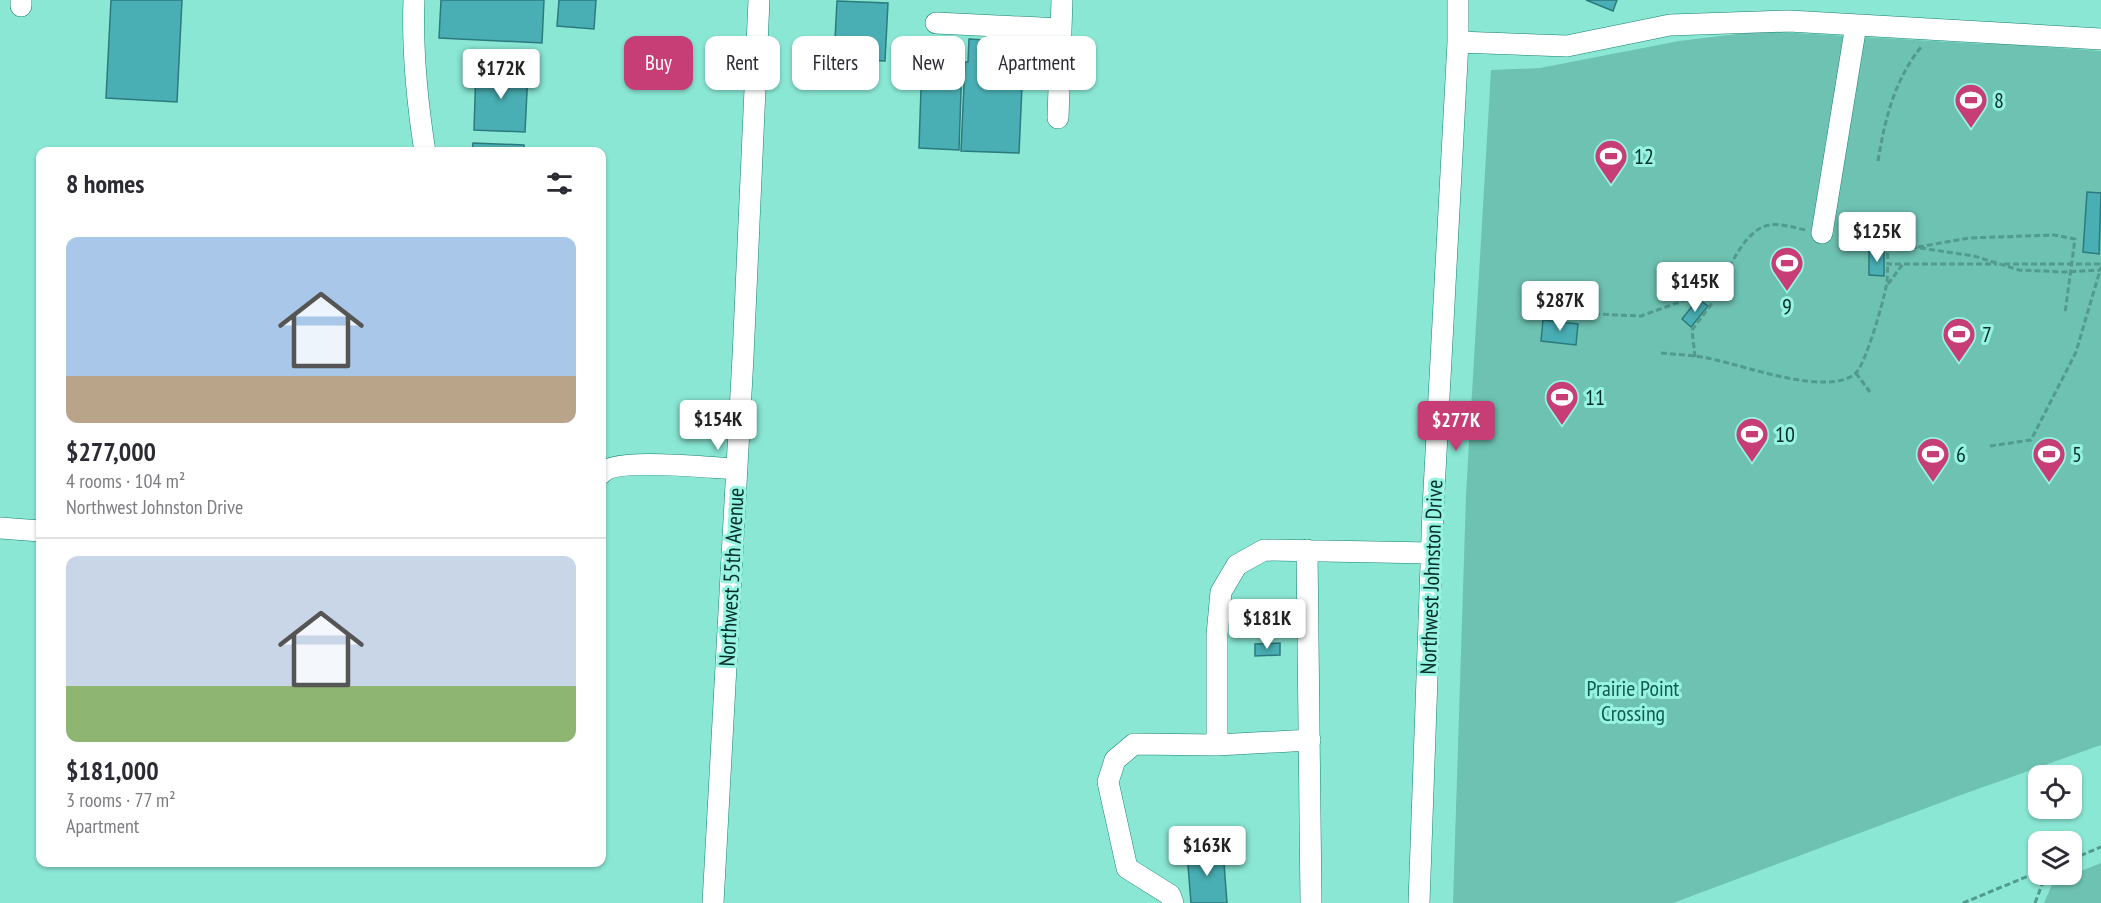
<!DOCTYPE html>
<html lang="en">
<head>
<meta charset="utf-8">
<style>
  :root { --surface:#fff; --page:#f7f7f7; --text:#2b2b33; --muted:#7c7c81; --line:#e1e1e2; --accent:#c73d75 }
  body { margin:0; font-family:"PT Sans Narrow",sans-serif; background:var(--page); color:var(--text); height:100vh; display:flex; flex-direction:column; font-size:22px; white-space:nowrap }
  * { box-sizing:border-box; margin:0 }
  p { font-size:20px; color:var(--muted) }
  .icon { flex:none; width:33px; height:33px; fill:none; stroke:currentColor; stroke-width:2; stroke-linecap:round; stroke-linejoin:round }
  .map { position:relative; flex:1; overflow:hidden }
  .details { position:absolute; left:36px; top:147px; width:570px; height:720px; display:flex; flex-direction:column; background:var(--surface); border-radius:12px; box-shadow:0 2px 4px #0004 }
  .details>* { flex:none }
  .banner { position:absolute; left:624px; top:36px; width:570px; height:54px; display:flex; gap:12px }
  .buttons { position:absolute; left:2028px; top:765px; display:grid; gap:12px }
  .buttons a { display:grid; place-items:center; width:54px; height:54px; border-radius:12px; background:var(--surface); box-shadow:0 2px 4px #0004; font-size:30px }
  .price { position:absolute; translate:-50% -51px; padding:0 14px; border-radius:6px; background:#fff; color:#222; font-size:20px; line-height:39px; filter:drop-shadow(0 2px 3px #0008) }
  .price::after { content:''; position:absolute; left:50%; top:36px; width:18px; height:14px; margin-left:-9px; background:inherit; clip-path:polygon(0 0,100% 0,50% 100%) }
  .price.selected { background:var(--accent); color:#fff }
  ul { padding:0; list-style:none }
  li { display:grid; align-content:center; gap:12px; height:318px; padding:0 30px }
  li+li { border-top:2px solid var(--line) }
  li span { display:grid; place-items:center; height:186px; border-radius:12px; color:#555 }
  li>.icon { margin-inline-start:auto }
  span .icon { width:108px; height:108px; fill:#fffc; stroke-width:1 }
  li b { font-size:26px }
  h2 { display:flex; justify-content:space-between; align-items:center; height:72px; padding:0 30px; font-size:26px }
  .tag { padding:0 21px; border-radius:12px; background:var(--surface); box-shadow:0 2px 4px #0004; font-size:21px; line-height:54px }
  .tag.selected { background:var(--accent); color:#fff }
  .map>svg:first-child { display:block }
  .green { fill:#6ec2b2 }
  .building { fill:#49afb4; stroke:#2c7a7e; stroke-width:1.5 }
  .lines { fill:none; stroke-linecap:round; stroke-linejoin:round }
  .minor-casing { stroke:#158171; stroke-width:22 }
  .path { stroke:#529a8c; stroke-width:3; stroke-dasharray:6 3; stroke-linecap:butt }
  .minor { stroke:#fff; stroke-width:21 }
  .labels { text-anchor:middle; stroke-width:6; stroke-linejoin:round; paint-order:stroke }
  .poi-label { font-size:22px; fill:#012c26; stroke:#97f4e2; text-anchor:start }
  .street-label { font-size:22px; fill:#012c26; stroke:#97f4e2 }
  .park-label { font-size:22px; fill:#115a4f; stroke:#97f4e2 }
</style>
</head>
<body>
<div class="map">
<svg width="2101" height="903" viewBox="0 0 2101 903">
  <rect width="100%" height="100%" fill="#8ae7d4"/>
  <path class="green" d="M1762,31L1984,44L1992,43L2101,51V745L1961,795L1673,903H1453L1466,495L1491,70L1540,68L1679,41Z
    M2101,863V903H2044L2053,882Z"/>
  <path class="building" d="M111,0H182L177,102L106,98Z
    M441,0H544L542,43L439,38Z
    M559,0H596L594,29L557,26Z
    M1586,0H1617L1613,11Z
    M837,1L888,3L885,61L834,58Z
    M969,39L1020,42L1019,64H1023L1019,153L961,151L965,62H968Z
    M922,60L962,62L959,150L919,148Z
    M476,68L528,71L525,132L474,130Z
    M473,143L524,145V152H472Z
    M2087,192L2101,193L2099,254L2083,252Z
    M1869,250H1884V276L1869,275Z
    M1698,299L1708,306L1691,327L1682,319Z
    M1543,320L1578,324L1576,345L1541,341Z
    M1280,643V655L1255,656V644Z
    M1223,850L1227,903H1191L1187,853Z"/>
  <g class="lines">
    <defs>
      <path id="minor" d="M414,0C412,51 417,101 425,152
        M21,6V0
        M936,23L1061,29
        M1458,42L1567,46L1670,25L1789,21L2101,39
        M1058,118L1062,0
        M1822,233L1856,25
        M602,473C616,457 711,468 737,469
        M0,528L40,531
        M1307,550L1311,903
        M1217,745L1310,740
        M713,903L743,357L759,0
        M1173,903L1170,895L1127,868L1108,782L1115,760L1134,744L1217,745V635L1221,592L1237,565L1264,550L1431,553
        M1419,903L1433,509L1458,42V0"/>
    </defs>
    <use href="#minor" class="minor-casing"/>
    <path class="path" d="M1878,161C1885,119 1894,81 1921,47
      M1840,236L1974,256L2019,270L2064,272L2101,270
      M1887,244L1888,264H1997
      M1918,247L1969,238L2054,235L2075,239L2065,313
      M2004,264H2101
      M1888,284L1903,264
      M1549,312L1641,316L1718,288C1730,268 1745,228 1770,225C1780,223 1795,228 1806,230
      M1661,353C1679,355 1698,355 1716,360C1748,367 1828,396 1855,374C1865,366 1883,303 1886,287C1888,280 1887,272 1888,264
      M1695,357L1692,330L1713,302L1718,289
      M1856,373L1870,392
      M1990,446L2031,440L2076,352L2101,267
      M2072,859L2101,847
      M1963,903L2038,872
      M2035,903L2046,874"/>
    <use href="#minor" class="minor"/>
  </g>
  <defs>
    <symbol id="stadium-pin" viewBox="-11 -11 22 30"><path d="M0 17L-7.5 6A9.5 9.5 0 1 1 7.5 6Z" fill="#c73d75" stroke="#97f4e2"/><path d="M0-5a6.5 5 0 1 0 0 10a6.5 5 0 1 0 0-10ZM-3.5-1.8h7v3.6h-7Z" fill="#fff"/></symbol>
  </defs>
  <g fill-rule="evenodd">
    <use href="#stadium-pin" x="1952" y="81" width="38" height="52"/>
    <use href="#stadium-pin" x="1592" y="137" width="38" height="52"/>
    <use href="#stadium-pin" x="1768" y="244" width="38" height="52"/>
    <use href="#stadium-pin" x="1940" y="315" width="38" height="52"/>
    <use href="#stadium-pin" x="1543" y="378" width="38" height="52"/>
    <use href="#stadium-pin" x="1733" y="415" width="38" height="52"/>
    <use href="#stadium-pin" x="1914" y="435" width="38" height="52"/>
    <use href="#stadium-pin" x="2030" y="435" width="38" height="52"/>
  </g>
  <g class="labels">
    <g class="poi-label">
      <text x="1994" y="108">8</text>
      <text x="1634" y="164">12</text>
      <text x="1787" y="314" text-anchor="middle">9</text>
      <text x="1982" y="342">7</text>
      <text x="1585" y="405">11</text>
      <text x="1775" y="442">10</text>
      <text x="1956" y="462">6</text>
      <text x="2072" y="462">5</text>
    </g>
    <g class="street-label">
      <text transform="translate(731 577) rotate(-87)" y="8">Northwest 55th Avenue</text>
      <text transform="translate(1431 577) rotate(-88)" y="8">Northwest Johnston Drive</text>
    </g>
    <g class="park-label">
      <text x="1633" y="696">Prairie Point<tspan x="1633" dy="25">Crossing</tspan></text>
    </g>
  </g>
</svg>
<div class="buttons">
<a><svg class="icon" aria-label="locate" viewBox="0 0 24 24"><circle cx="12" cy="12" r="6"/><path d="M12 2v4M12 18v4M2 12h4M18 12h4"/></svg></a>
<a><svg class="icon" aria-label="layers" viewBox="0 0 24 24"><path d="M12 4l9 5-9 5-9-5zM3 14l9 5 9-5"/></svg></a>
</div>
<b class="price" style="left:501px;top:100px">$172K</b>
<b class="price" style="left:1877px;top:263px">$125K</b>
<b class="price" style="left:1695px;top:313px">$145K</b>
<b class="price" style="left:1560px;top:332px">$287K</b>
<b class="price" style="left:718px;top:451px">$154K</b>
<b class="price selected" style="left:1456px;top:452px">$277K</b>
<b class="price" style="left:1267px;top:650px">$181K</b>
<b class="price" style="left:1207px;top:877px">$163K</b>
<div class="banner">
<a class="tag selected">Buy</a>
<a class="tag">Rent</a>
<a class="tag">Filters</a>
<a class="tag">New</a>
<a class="tag">Apartment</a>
</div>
<section class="details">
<h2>8 homes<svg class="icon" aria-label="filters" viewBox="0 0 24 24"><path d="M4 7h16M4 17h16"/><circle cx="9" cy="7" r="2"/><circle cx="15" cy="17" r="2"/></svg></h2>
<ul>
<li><span style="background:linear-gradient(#a9c7e8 75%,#b9a48a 0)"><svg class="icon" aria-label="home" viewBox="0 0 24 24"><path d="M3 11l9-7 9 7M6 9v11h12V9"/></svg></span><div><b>$277,000</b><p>4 rooms · 104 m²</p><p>Northwest Johnston Drive</p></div></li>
<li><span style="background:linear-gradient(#c9d6e8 70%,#8fb573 0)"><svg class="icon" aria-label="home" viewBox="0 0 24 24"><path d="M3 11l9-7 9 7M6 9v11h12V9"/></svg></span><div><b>$181,000</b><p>3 rooms · 77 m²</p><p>Apartment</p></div></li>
</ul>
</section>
</div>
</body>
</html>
